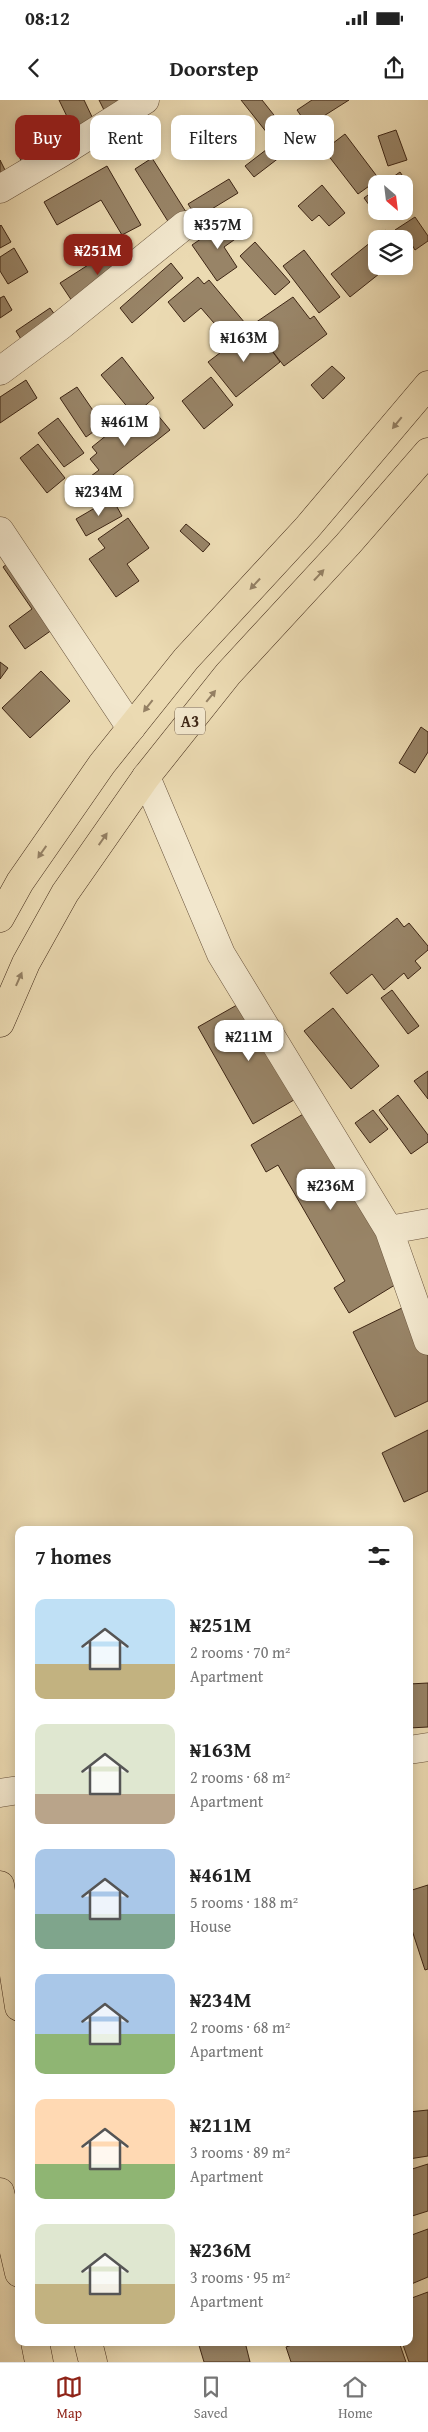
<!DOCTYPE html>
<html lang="en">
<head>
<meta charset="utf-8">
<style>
  :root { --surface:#fff; --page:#f2f2f2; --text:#222; --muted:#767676; --line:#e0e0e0; --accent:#8f2418 }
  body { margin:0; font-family:"Gentium Book Plus",serif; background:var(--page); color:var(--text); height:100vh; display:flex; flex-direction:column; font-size:19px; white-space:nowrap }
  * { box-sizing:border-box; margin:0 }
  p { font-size:16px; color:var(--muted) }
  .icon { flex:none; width:28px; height:28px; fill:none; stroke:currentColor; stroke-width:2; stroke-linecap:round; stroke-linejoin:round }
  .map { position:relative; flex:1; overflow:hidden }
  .panel { position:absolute; left:15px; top:1426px; width:398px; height:820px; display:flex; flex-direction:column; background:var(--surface); border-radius:10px; box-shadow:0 2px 12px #0003 }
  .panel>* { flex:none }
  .top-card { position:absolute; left:15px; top:15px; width:399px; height:45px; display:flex; gap:10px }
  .needle { width:32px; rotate:152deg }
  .fabs { position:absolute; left:368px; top:75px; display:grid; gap:10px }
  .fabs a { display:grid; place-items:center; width:45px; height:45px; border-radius:10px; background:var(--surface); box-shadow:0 2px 12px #0003; font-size:25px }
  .price { position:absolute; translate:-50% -42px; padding:0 11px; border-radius:10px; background:#fff; color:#222; font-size:16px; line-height:32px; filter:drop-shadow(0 1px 2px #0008) }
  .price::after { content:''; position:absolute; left:50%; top:30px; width:15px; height:11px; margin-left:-8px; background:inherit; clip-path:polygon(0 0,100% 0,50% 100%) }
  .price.active { background:var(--accent); color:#fff }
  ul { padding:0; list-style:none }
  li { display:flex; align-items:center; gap:15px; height:125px; padding:0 20px }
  li span { display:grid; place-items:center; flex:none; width:140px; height:100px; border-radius:10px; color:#555 }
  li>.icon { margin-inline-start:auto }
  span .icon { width:60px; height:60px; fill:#fffc; stroke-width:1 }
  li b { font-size:21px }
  h2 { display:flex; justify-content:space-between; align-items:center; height:60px; padding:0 20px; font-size:21px }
  .tag { padding:0 18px; border-radius:10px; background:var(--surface); box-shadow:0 2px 12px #0003; font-size:18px; line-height:45px }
  .tag.active { background:var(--accent); color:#fff }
  .status { display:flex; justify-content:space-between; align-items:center; height:35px; padding:0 25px; background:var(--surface); direction:ltr }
  .status svg { height:14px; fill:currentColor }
  header { display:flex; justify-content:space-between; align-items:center; height:65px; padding:0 20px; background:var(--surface); font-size:22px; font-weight:600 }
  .tab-bar { display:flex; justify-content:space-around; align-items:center; height:70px; border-top:1px solid var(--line); background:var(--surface); font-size:14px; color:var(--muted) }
  .tab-bar a { display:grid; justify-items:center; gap:2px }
  .tab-bar .active { color:var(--accent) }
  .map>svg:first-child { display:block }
  .building { fill:#988467; stroke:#3e2615 }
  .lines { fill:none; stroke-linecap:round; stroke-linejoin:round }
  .minor-casing { stroke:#69533c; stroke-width:29 }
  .trunk-casing { stroke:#3e2615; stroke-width:29 }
  .minor { stroke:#f2e7cd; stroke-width:28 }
  .trunk { stroke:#ebdab2; stroke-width:28 }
  .oneway { fill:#948064 }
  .labels { text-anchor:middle; stroke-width:4; stroke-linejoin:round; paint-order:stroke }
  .shield { fill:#f2e7cd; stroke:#74604c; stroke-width:1 }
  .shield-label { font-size:16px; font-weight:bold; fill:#3e2615 }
</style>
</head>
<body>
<div class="status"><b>08:12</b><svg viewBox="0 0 49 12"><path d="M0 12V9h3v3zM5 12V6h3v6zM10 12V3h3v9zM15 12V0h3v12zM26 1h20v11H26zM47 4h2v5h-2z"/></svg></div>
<header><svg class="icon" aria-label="back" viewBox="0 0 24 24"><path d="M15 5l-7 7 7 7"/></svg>Doorstep<svg class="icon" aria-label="share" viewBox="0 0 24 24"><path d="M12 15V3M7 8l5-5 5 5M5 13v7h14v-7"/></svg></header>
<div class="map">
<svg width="428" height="2262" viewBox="0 0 428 2262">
  <rect width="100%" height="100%" fill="#ebdab2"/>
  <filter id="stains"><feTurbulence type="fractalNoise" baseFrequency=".004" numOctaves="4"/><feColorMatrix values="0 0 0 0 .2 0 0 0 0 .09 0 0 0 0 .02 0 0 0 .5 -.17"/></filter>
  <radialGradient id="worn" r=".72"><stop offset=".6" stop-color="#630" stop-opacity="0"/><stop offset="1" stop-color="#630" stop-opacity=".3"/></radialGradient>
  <path class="building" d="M59,0H84L94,21L74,31Z
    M99,0H132L106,14Z
    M241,0H262L297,44L254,77L245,66L275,43Z
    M312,0H349L308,26L297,10Z
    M396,30L407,60L388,66L378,36Z
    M52,34L59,47L23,65L17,52Z
    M345,34L379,79L358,94L324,50Z
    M152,58L186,112L169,123L135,69Z
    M0,60L8,76L0,80Z
    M107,66L141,125L122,135L101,100L57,125L44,102Z
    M400,72L411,88L404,93V84H383Z
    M229,79L238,93L197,118L188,104Z
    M322,85L345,113L329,126L319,115L312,121L298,106Z
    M376,89L378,111L375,113L364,98Z
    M415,117L428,136V141L415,150L411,143L405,146L404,139H401L395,130Z
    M230,119L241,135L224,147L237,167L217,181L192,145Z
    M1,125L11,142L0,148V126Z
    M386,130L393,139H376V166H389L350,197L331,174Z
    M255,142L290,182L275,195L240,156Z
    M121,144L137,168L76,207L60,183Z
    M14,148L28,172L8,184L0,171V157Z
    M304,150L340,197L319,213L283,166Z
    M171,163L183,178L132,223L120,208Z
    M198,177L204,184L209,180L245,223L227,238L201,208L184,222L168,202Z
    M4,196L12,210L0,218V198Z
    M293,197L310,219L314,216L327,234L284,266L252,225Z
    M50,208L58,219L24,244L16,231Z
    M258,231L280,262L236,297L208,262L233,243L237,248Z
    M122,257L154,298L134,315L101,275Z
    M332,266L345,278L323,299L311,285Z
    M211,277L233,305L204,329L182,301Z
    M26,280L37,298L0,323V297Z
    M77,287L103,325L86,337L60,298Z
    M156,313L170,330L99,386L91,376L99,370L90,359L97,353L92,347L123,322L131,332Z
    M58,318L84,353L64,367L38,333Z
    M38,344L65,378L47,393L20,358Z
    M112,398L122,416L86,436L76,419Z
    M128,418L149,448L127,464L139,481L116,497L89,459L105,448L98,439Z
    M186,424L210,444L203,452L180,431Z
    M21,454L66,520L25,549L9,526L32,509L3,467Z
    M0,562L8,568L0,579Z
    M41,571L70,601L30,638L2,608Z
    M421,627L428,632V652L415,673L399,663Z
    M397,818L404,827L409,823L428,846V850L415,861L421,868L408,879L404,873L384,890L372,874L347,894L330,873Z
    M392,890L419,926L408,934L381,898Z
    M244,901L299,997L253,1024L198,927Z
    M333,908L379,966L351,989L304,931Z
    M428,971V999L414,981Z
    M398,995L428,1035V1042L411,1054L379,1010Z
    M373,1010L388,1029L370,1043L355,1023Z
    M305,1013L403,1180L349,1213L334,1188L345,1181L278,1065L266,1072L251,1045Z
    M404,1207L428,1256V1301L395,1317L353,1232Z
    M428,1330V1391L404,1402L382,1353Z
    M428,1583V1627L409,1628V1584Z
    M428,1785V1869L425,1870L409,1821V1809L412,1808L409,1791Z
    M428,2010V2056L409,2059V2012Z
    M428,2064V2111L409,2117V2070Z
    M428,2129V2177L409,2185V2136Z
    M428,2192V2262H409L402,2242H409V2199Z
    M198,2242H245L250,2262H204Z
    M301,2242H399L406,2262H291L286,2247Z"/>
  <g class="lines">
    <defs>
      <path id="minor" d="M0,89L61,53L145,0
        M0,271L59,227L185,125
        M0,431L131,628
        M146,677L221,854L389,1130L428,1241
        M389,1130L428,1123
        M409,1650L428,1647
        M0,1693L19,1690"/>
      <path id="trunk" d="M0,818L20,782L102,664L186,559L307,428L428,285
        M0,923L26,863L65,793L146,677L228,574L348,444L428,352
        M0,1785L19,1907
        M0,2092L19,2173
        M35,2242L39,2262
        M88,2242L93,2262"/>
    </defs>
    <use href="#minor" class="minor-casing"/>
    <use href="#trunk" class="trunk-casing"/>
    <use href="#minor" class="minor"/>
    <use href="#trunk" class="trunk"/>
  </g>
  <defs><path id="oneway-solid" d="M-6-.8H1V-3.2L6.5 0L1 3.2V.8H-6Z" transform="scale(1.25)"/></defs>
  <g class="oneway">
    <use href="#oneway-solid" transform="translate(397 323) rotate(129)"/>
    <use href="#oneway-solid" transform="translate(319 475) rotate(-47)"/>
    <use href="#oneway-solid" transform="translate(255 484) rotate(133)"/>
    <use href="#oneway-solid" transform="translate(211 596) rotate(-51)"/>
    <use href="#oneway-solid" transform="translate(148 606) rotate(128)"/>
    <use href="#oneway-solid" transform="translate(103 739) rotate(-55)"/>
    <use href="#oneway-solid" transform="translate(42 752) rotate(125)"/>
    <use href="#oneway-solid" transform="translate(19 879) rotate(-66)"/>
  </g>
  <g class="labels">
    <rect class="shield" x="175" y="607.5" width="30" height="27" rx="4"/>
    <g class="shield-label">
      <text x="190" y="627">A3</text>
    </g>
  </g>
  <rect width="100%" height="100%" filter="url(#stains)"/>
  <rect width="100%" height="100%" fill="url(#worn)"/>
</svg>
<div class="fabs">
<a><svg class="needle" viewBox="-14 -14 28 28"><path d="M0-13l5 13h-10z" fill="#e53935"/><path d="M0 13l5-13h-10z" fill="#767676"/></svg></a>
<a><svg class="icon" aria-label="layers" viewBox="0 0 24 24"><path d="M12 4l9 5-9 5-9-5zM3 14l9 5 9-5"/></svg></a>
</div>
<b class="price" style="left:218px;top:150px">₦357M</b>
<b class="price active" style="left:98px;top:176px">₦251M</b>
<b class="price" style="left:244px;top:263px">₦163M</b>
<b class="price" style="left:125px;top:347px">₦461M</b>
<b class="price" style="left:99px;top:417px">₦234M</b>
<b class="price" style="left:249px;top:962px">₦211M</b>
<b class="price" style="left:331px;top:1111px">₦236M</b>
<div class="top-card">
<a class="tag active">Buy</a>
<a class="tag">Rent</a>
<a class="tag">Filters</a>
<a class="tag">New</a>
</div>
<section class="panel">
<h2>7 homes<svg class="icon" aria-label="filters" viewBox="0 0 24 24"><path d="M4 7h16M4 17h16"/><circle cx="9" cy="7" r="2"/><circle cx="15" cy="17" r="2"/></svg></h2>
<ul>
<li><span style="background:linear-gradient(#bfe0f5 65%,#c2b280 0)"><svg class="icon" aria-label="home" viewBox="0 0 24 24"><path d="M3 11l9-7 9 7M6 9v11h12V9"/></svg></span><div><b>₦251M</b><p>2 rooms · 70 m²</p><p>Apartment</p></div></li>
<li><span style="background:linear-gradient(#dfe7d0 70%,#b9a48a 0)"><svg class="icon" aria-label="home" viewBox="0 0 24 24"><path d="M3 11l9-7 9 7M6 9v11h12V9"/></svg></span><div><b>₦163M</b><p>2 rooms · 68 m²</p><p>Apartment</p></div></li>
<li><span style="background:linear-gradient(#a9c7e8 65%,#7fa58c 0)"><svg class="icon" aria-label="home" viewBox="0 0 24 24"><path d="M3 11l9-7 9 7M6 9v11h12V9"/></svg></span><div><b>₦461M</b><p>5 rooms · 188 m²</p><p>House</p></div></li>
<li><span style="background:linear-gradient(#a9c7e8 60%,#8fb573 0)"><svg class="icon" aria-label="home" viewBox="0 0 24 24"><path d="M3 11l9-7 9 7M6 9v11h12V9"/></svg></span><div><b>₦234M</b><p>2 rooms · 68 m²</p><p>Apartment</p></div></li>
<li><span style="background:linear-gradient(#ffd9b3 65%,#8fb573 0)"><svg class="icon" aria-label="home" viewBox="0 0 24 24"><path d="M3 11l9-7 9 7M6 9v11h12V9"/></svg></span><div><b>₦211M</b><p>3 rooms · 89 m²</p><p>Apartment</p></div></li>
<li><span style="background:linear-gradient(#dfe7d0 60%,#c2b280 0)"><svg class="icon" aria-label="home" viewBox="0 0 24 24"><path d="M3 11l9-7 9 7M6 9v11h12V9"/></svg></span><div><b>₦236M</b><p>3 rooms · 95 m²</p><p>Apartment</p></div></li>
</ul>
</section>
</div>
<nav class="tab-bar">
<a class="active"><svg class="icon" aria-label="map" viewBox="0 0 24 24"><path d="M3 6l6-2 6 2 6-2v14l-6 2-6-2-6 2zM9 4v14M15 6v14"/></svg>Map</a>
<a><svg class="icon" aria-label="saved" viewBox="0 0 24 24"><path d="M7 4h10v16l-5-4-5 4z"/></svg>Saved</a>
<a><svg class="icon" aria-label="home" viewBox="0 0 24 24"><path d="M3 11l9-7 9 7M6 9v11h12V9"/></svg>Home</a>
</nav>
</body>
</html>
